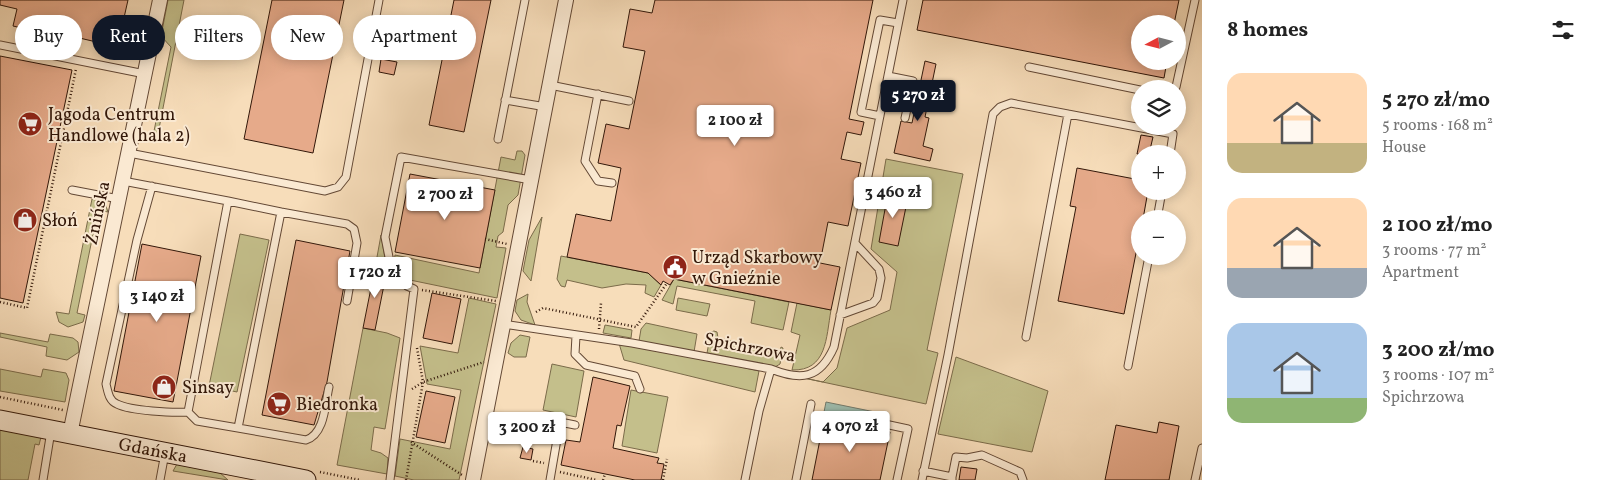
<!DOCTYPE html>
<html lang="en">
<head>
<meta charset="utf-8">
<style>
  :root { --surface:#fff; --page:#f6f6f6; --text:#222; --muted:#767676; --accent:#111827 }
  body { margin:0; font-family:Vollkorn,serif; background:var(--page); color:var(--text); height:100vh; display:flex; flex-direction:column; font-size:19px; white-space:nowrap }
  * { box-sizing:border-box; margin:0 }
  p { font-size:16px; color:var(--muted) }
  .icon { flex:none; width:28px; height:28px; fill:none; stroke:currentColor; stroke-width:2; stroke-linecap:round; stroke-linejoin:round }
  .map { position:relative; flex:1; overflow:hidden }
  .details { display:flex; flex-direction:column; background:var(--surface); width:400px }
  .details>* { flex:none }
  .hud { position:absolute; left:15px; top:15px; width:475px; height:45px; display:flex; gap:10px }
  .needle { width:32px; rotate:263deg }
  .fabs { position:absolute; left:1131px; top:15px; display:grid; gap:10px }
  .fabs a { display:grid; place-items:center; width:55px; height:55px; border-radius:50%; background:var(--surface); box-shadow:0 2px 12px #0003; font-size:25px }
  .price { position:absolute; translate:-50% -42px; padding:0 11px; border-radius:5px; background:#fff; color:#222; font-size:16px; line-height:32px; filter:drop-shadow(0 1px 2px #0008) }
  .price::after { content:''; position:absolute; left:50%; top:30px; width:15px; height:11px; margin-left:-8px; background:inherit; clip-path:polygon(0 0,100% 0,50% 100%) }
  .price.selected { background:var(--accent); color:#fff }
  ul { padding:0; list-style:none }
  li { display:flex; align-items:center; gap:15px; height:125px; padding:0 25px }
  li span { display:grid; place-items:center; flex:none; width:140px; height:100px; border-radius:15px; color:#555 }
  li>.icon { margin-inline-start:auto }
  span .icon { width:60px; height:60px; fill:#fffc; stroke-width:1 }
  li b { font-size:21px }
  h2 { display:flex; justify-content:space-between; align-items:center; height:60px; padding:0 25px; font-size:21px }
  .chip { padding:0 18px; border-radius:22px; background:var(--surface); box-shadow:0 2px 12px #0003; font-size:18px; line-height:45px }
  .chip.selected { background:var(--accent); color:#fff }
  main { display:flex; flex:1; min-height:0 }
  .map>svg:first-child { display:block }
  .green { fill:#c4bf8b; stroke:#7b6b4a }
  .water { fill:#9dbcae; stroke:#727a6c }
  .building { fill:#e6aa8a; stroke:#321709 }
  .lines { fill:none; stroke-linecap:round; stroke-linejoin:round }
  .lane-casing { stroke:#634835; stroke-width:9 }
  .street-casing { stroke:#634835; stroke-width:16 }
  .secondary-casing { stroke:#321709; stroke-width:21 }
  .path { stroke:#321709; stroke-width:2.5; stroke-dasharray:1 2.5; stroke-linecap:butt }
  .lane { stroke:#fae9d2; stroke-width:7 }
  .street { stroke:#fae9d2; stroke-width:14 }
  .secondary { stroke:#fae9d2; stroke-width:19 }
  .labels { text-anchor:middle; stroke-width:4; stroke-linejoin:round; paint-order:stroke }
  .poi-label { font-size:18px; fill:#321709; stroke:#fae9d2; text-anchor:start }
  .street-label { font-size:18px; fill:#321709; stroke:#fae9d2 }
</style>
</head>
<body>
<main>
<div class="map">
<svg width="1202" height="480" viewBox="0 0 1202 480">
  <rect width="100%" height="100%" fill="#f7ddba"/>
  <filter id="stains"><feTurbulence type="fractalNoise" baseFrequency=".004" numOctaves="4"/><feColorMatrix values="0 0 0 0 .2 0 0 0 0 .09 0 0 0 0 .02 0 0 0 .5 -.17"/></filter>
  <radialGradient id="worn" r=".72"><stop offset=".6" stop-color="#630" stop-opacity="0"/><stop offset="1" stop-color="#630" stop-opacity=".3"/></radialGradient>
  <path class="green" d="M168,0H184L157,139L153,136L171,47L161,36Z
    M517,151H522L525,155L518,195L508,205L503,232L498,236L496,247L506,248L497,298L410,280L394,263L395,255L479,273L501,157L515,160Z
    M886,159L963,174L927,350L938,353L926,404L799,377L823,382L837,368L847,328L890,310L897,272L871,249Z
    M92,199L105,203L108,212L98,210L77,313L85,315L83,322L68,327L59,322L56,312L69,314Z
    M542,217L531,281L523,271L529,240Z
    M240,234L269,240L237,392L209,386Z
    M381,235L387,270L375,268Z
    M561,256L648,273L661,285L654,297L645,293L646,285L626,284L602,288L567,280L565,287L561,286L557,279Z
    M674,279L789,302L783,330L751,323L755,301L677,286L673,304L662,300Z
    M528,294L527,302L535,325L521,320L515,311L517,300Z
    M469,298L496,304L459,480H414L395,476L400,439L450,449L461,390L427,384L420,346L458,353Z
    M678,298L710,304L707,316L676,310Z
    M797,303L831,310C826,338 827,371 792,370L800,335L791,332Z
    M646,323L697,334L694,352L639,341L641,329Z
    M605,325L632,330L631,338L603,333Z
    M363,328L387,333L400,338L385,429L374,427L371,450L381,453L388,458L387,474L337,465Z
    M714,331L717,332L718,338L780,351L781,347L783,348L780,364L775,367L707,353L711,332Z
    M0,333L48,342L50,334L73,338L78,342L79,352L67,360L46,356L47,347L0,337Z
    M520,335L530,337L526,357H514L508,353L511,343Z
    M618,340L759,371L755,392L624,360Z
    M956,357L1048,391L1032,452L938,434Z
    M552,364L584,371L576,417L543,410Z
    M0,369L41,377L43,369L66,373L69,380L65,402L0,391Z
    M631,390L668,397L657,453L622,446Z
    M0,429L41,437L39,445L35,444L28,480H0Z
    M177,464L219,472L228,480L173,471Z"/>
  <path class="water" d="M826,402L875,412L873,422L824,412Z"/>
  <path class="building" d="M0,0H128L121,31L108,28L105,44L71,36L70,39L13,26L17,9L0,5Z
    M272,0H344L313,153L244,139Z
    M454,0H491L464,132L429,125Z
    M655,0H873L849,119L864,122L861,135L847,132L841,159L861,163L848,226L828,222L820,263L840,267L831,310L674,279L670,285L663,281L661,285L648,273L567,257L576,214L611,221L621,168L598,163L606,124L629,129L645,51L623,47L630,9L652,13Z
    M923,0H1179L1174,24H1140V61H1167L1164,78L917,30Z
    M0,56L72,70L23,303L0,298Z
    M381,59L397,62L394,75L379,72Z
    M925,61L936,64L925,117L929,118L923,146L933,149L930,161L894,153L901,121L912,123Z
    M1141,135L1153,137L1149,154H1137Z
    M1077,168L1140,180V191H1148L1143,219H1140V233L1124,314L1058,301L1076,207L1070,206Z
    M410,174L495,190L480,268L395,252Z
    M888,193L908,197L898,246L879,242Z
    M296,240L350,251L327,382L314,425L262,415Z
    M142,244L201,256L173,402L114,391Z
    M375,268L387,270L375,330L363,328Z
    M432,293L461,299L452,344L423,338Z
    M593,377L630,386L621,426L617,425L613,448L659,458L657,463L664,464L661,480H635L561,465L566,440L580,442Z
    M426,391L455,397L445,443L416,437Z
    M824,419L890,432L880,480H812Z
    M1159,422L1179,426L1169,480H1105L1116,425L1157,433Z
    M523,447L533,449L531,460L520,458Z
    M961,467L977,469L975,480H959Z"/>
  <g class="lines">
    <defs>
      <path id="lane" d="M0,45L145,74
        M1029,67L1140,90
        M888,76L913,81L905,118
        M550,85L629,101
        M1171,89L1176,87L1195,0
        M598,94L585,161L598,181L612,183
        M505,100L546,107
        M880,116L861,112L880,20L898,23
        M498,139L525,0
        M129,153L325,191L338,187L346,177L379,0
        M123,181L228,201L188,412L197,421L238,428L281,212L347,224L354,229L357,243L347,301
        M152,186L137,240L106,384C108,392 109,401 117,404C131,411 173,413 188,412
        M72,190L119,199
        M228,201L281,212
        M1157,219L1162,191
        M840,315L873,303L877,298L881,278L879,269L855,243
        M503,324L632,343L771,369C801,381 820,379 834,347L903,0
        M576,336L575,354L586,365L635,376L640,389
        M1026,337L1068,114
        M1128,366L1149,256
        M880,423L908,429L897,480
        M238,428L306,440C325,434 325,404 329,387
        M923,471L952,477V480
        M952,477L956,457L967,458L982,455L1020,472L1023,480
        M43,480L51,431
        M160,480L165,453
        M390,480L414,289L407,286L391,267L385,237L401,157L531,180
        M550,480L560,422L575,425
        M745,480L759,411L771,369
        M796,480L811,404
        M922,480L948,355L993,114L1000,107L1011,103L1173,134L1170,154
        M1195,480L1202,448"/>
      <path id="street" d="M70,434L160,0
        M473,480L566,0"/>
      <g id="secondary">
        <path id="s1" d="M0,420L306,480"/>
      </g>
    </defs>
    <use href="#lane" class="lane-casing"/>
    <use href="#street" class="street-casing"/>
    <use href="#secondary" class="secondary-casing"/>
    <path class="path" d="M485,239L507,244
      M422,290L496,301
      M0,302L27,308L76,69
      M536,312L543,308L636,327L667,283
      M599,329L601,303
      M412,389L423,382L484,362
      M0,397L63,410
      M411,442L462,475
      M533,461L544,463
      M320,472L360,480
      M560,472L597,480
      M406,480L423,382L417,348
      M603,480L605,474
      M663,480L667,459"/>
    <use href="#lane" class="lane"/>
    <use href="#street" class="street"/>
    <use href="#secondary" class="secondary"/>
  </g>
  <defs>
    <symbol id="supermarket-disc" viewBox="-11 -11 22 22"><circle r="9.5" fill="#8f2418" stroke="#fae9d2"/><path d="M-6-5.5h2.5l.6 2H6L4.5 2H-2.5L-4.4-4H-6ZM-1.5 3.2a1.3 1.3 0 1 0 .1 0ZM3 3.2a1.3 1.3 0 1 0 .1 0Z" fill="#fff"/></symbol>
    <symbol id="shop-disc" viewBox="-11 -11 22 22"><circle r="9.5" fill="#8f2418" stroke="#fae9d2"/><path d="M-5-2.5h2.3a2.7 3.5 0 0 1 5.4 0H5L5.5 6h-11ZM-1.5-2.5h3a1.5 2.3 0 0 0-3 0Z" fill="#fff"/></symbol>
    <symbol id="civic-disc" viewBox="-11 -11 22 22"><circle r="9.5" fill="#8f2418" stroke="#fae9d2"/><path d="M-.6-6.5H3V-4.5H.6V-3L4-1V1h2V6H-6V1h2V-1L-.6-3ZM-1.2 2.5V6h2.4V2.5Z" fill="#fff"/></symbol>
  </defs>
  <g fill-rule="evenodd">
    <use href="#supermarket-disc" x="16" y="110" width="28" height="28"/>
    <use href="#shop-disc" x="11" y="206" width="28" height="28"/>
    <use href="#civic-disc" x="661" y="253" width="28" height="28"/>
    <use href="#shop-disc" x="150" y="373" width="28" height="28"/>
    <use href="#supermarket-disc" x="265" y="390" width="28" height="28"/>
  </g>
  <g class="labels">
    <g class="poi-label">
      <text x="48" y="120">Jagoda Centrum<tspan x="48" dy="21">Handlowe (hala 2)</tspan></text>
      <text x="42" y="226">Słoń</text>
      <text x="692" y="263">Urząd Skarbowy<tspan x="692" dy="21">w Gnieźnie</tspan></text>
      <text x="182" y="393">Sinsay</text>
      <text x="296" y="410">Biedronka</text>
    </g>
    <g class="street-label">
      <text transform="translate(97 213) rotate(-78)" y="6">Żnińska</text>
      <text transform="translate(750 347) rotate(11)" y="6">Spichrzowa</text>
      <text dy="6" stroke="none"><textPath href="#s1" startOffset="156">Gdańska</textPath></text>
    </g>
  </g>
  <rect width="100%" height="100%" filter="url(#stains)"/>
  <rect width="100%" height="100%" fill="url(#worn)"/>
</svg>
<div class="fabs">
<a><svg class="needle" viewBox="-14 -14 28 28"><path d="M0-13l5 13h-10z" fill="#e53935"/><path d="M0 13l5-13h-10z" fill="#767676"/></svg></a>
<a><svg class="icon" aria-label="layers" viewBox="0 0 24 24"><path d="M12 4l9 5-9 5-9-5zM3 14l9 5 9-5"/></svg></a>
<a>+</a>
<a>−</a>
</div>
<b class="price selected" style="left:918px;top:122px">5 270 zł</b>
<b class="price" style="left:735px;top:147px">2 100 zł</b>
<b class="price" style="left:893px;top:219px">3 460 zł</b>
<b class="price" style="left:445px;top:221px">2 700 zł</b>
<b class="price" style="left:375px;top:299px">1 720 zł</b>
<b class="price" style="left:157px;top:323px">3 140 zł</b>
<b class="price" style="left:850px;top:453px">4 070 zł</b>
<b class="price" style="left:527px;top:454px">3 200 zł</b>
<div class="hud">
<a class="chip">Buy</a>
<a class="chip selected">Rent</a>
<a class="chip">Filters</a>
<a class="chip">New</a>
<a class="chip">Apartment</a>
</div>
</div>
<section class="details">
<h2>8 homes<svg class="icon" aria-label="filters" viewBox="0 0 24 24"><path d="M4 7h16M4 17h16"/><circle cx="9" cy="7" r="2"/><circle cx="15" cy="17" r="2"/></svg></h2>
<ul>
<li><span style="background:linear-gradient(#ffd9b3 70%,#c2b280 0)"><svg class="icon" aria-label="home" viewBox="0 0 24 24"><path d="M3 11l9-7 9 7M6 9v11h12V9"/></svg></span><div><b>5 270 zł/mo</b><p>5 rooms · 168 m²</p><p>House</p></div></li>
<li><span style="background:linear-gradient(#ffd9b3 70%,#9aa5b1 0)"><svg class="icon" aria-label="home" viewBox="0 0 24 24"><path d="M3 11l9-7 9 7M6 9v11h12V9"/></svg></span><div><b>2 100 zł/mo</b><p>3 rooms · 77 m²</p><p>Apartment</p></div></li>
<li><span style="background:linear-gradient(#a9c7e8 75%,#8fb573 0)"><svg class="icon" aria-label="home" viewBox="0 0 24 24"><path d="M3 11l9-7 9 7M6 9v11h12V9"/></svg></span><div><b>3 200 zł/mo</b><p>3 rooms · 107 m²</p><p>Spichrzowa</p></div></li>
</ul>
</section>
</main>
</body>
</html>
